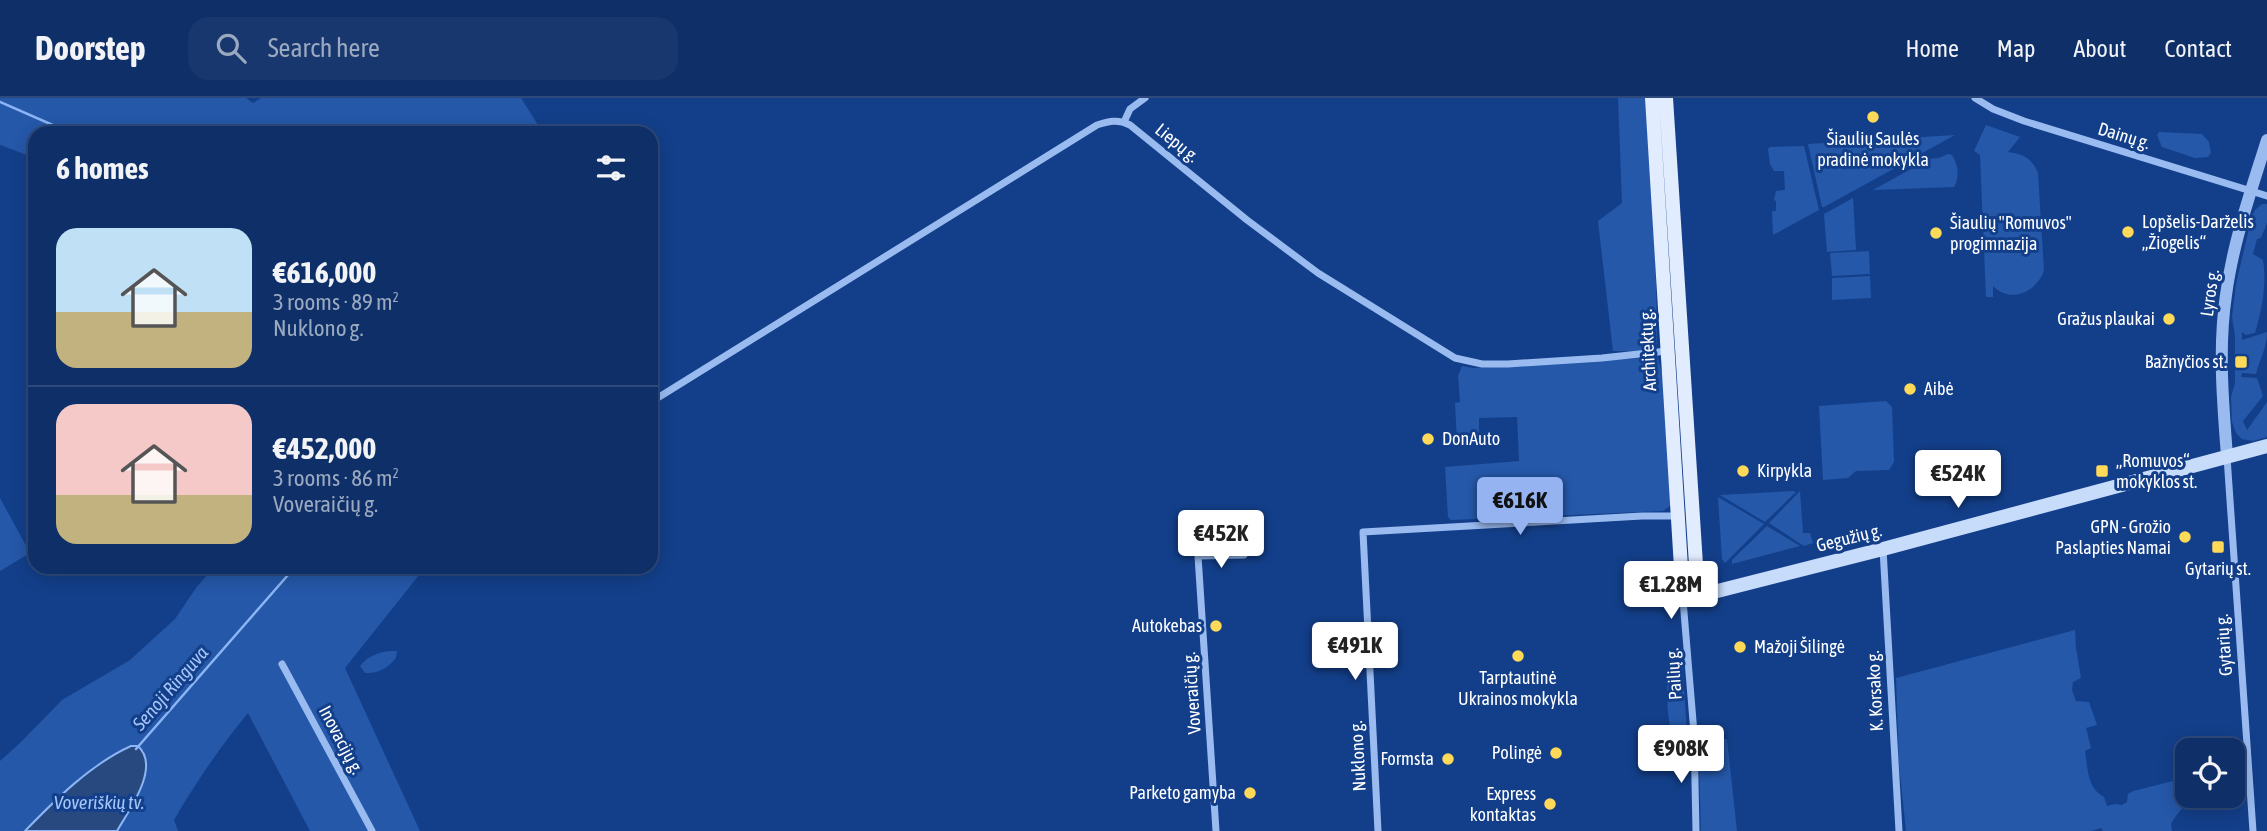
<!DOCTYPE html>
<html lang="en">
<head>
<meta charset="utf-8">
<style>
  :root { --surface:#0e2f68; --page:#17376e; --text:#f1f3f6; --muted:#9ba9c0; --line:#2e4a7c; --accent:#95b2f1 }
  body { margin:0; font-family:"Asap Condensed",sans-serif; background:var(--page); color:var(--text); height:100vh; display:flex; flex-direction:column; font-size:26px; white-space:nowrap }
  * { box-sizing:border-box; margin:0 }
  p { font-size:23px; color:var(--muted) }
  .icon { flex:none; width:38px; height:38px; fill:none; stroke:currentColor; stroke-width:2; stroke-linecap:round; stroke-linejoin:round }
  .map { position:relative; flex:1; overflow:hidden }
  .side { position:absolute; left:28px; top:28px; width:630px; height:448px; display:flex; flex-direction:column; background:var(--surface); border-radius:21px; box-shadow:0 4px 18px #0003,0 0 0 2px var(--line) }
  .side>* { flex:none }
  .buttons { position:absolute; left:2175px; top:640px; display:grid; gap:14px }
  .buttons a { display:grid; place-items:center; width:70px; height:70px; border-radius:14px; background:var(--surface); box-shadow:0 4px 18px #0003,0 0 0 2px var(--line); font-size:35px }
  .price { position:absolute; translate:-50% -60px; padding:0 16px; border-radius:7px; background:#fff; color:#222; font-size:23px; line-height:46px; filter:drop-shadow(0 2px 4px #0008) }
  .price::after { content:''; position:absolute; left:50%; top:42px; width:21px; height:16px; margin-left:-10px; background:inherit; clip-path:polygon(0 0,100% 0,50% 100%) }
  .price.active { background:var(--accent); color:#111 }
  ul { padding:0; list-style:none }
  li { display:flex; align-items:center; gap:21px; height:175px; padding:0 28px }
  li+li { border-top:2px solid var(--line) }
  li span { display:grid; place-items:center; flex:none; width:196px; height:140px; border-radius:21px; color:#555 }
  li>.icon { margin-inline-start:auto }
  span .icon { width:84px; height:84px; fill:#fffc; stroke-width:1 }
  li b { font-size:30px }
  h2 { display:flex; justify-content:space-between; align-items:center; height:84px; padding:0 28px; font-size:30px }
  header { display:flex; align-items:center; gap:42px; box-sizing:border-box; height:98px; padding:0 35px; background:var(--surface); border-bottom:2px solid var(--line) }
  header strong { font-size:33px }
  nav { display:flex; gap:38px; margin-inline-start:auto; font-size:24px }
  .search { width:490px; height:63px; background:var(--page); display:flex; align-items:center; gap:18px; box-sizing:border-box; padding:0 24px; border-radius:21px; color:var(--muted); font-size:26px }
  .map>svg:first-child { display:block }
  .green { fill:#2558a9 }
  .water { fill:#274980; stroke:#8bb5f4; stroke-width:2 }
  .lines { fill:none; stroke-linecap:round; stroke-linejoin:round }
  .stream { stroke:#8bb5f4; stroke-width:2.5 }
  .minor { stroke:#99bbf0; stroke-width:7 }
  .tertiary { stroke:#99bbf0; stroke-width:12 }
  .secondary { stroke:#c7dbfb; stroke-width:14 }
  .primary { stroke:#e2ecff; stroke-width:14 }
  .poi-dot { fill:#ffd958; stroke:#133f8a; stroke-width:2.5 }
  .labels { text-anchor:middle; stroke-width:6; stroke-linejoin:round; paint-order:stroke }
  .street-label { font-size:18px; fill:#fff; stroke:#133f8a }
  .poi-label { font-size:18px; fill:#fff; stroke:#133f8a; text-anchor:end }
  .water-label { font-size:19px; font-style:italic; fill:#a5c6f8; stroke:#133f8a }
</style>
</head>
<body>
<header>
<strong>Doorstep</strong>
<div class="search"><svg class="icon" aria-label="search" viewBox="0 0 24 24"><circle cx="10" cy="10" r="6"/><path d="M15 15l6 6"/></svg>Search here</div>
<nav><a>Home</a><a>Map</a><a>About</a><a>Contact</a></nav>
</header>
<div class="map">
<svg width="2267" height="733" viewBox="0 0 2267 733">
  <rect width="100%" height="100%" fill="#133f8a"/>
  <path class="green" d="M0,0H246L253,5L261,0H521L543,35H35V60L0,47Z
    M1618,0H1645C1651,82 1657,164 1657,246C1646,256 1627,253 1613,253L1598,123L1622,105Z
    M1986,27L2020,39L2008,54C2023,56 2032,60 2038,75L2044,173C2036,194 2011,206 1993,188V199H1986L1980,57L1974,53Z
    M2159,34L2202,36L2209,44L2211,55L2208,59L2195,60L2162,49L2157,37Z
    M1955,37L1824,109H1822L1808,46Z
    M1804,48L1819,112L1773,137L1772,113H1776V103L1774,102L1776,93L1785,92L1784,73H1774L1770,66L1768,51L1770,49Z
    M1948,56L1952,57C1958,66 1960,79 1954,89L1873,92L1929,61L1939,60Z
    M1853,100L1856,152L1827,154L1824,116Z
    M2262,106H2267V125L2261,140L2257,141L2253,156L2263,162C2267,185 2262,212 2255,235L2246,237L2242,234V242L2267,234C2267,250 2260,260 2256,276L2242,275L2241,279L2257,280L2263,298L2243,323L2247,332L2267,304V339L2253,343L2242,341L2236,335L2232,324L2231,299L2235,285V238L2232,219L2236,186L2252,118L2255,112Z
    M1869,153L1870,176L1832,178L1830,155Z
    M1870,178L1871,200L1832,202V180Z
    M1653,257L1658,260L1664,283L1671,407L1663,413L1451,422L1448,419L1445,369L1519,363L1517,319L1479,320V343L1457,344L1455,305L1460,304L1458,278L1462,268L1473,270L1638,260Z
    M1886,303L1892,309L1894,364L1889,372L1856,373L1848,380L1823,382L1819,308Z
    M1793,393L1796,394L1765,424L1720,397Z
    M1800,393L1803,435H1810L1813,445L1804,448L1769,425Z
    M1718,399L1764,426L1725,465L1722,461Z
    M0,400L30,455L0,473Z
    M1767,428L1800,448L1732,466V462Z
    M214,469H420L423,472L345,570L420,733H310L248,615C220,649 196,684 174,722L178,733H117L144,683V653L138,648C107,649 48,711 25,733H0V663L20,645L62,602L130,562L175,521L196,490Z
    M2075,532L2076,550L2081,580L2073,584L2072,592L2076,603L2089,604L2097,627L2086,630L2091,650L2085,653C2088,671 2087,690 2104,699L2107,708L2115,706L2122,707L2127,704L2128,696L2133,693L2185,680L2187,681L2188,698H2194L2193,702C2185,705 2175,718 2171,726L2172,733H2103L2101,730L2091,733H1906L1899,667L1896,580Z
    M391,553H397L396,560C388,570 378,576 365,575L360,568C368,558 379,554 391,553Z
    M1680,559L1682,560L1687,636L1682,641L1675,642C1665,622 1668,594 1667,572Z
    M1710,641H1727L1737,733H1701L1699,668L1708,667Z"/>
  <path class="water" d="M131,648H138C161,669 129,712 117,733H25C55,702 91,666 131,648Z"/>
  <g class="lines">
    <path class="stream" d="M0,4L71,35
      M136,651L295,469"/>
    <path class="minor" d="M1975,0L1993,11L2024,23L2267,98
      M1124,24L1130,11L1145,0
      M651,304L1097,27C1110,23 1118,21 1130,27L1247,122L1318,175L1455,260L1482,266H1508L1602,260L1667,253
      M2227,359L2253,733
      M1883,451L1899,733
      M1683,502L1694,635L1696,733
      M282,566L372,733
      M1216,733L1198,458L1244,457
      M1378,733L1363,434L1642,418H1677"/>
    <path class="tertiary" d="M2227,358C2223,306 2218,250 2226,197C2233,144 2251,93 2267,42"/>
    <path class="secondary" d="M1686,501L1883,451L2267,348"/>
    <path class="primary" d="M1652,0L1683,502
      M1666,0L1698,498"/>
  </g>
  <g class="poi-dot">
    <circle cx="1873" cy="19" r="7"/>
    <circle cx="2128" cy="134" r="7"/>
    <circle cx="1936" cy="135" r="7"/>
    <circle cx="2169" cy="221" r="7"/>
    <rect x="2234" y="257" width="14" height="14" rx="3.5"/>
    <circle cx="1910" cy="291" r="7"/>
    <circle cx="1428" cy="341" r="7"/>
    <circle cx="1743" cy="373" r="7"/>
    <rect x="2095" y="366" width="14" height="14" rx="3.5"/>
    <circle cx="2185" cy="439" r="7"/>
    <rect x="2211" y="442" width="14" height="14" rx="3.5"/>
    <circle cx="1216" cy="528" r="7"/>
    <circle cx="1740" cy="549" r="7"/>
    <circle cx="1518" cy="558" r="7"/>
    <circle cx="1556" cy="655" r="7"/>
    <circle cx="1448" cy="661" r="7"/>
    <circle cx="1250" cy="695" r="7"/>
    <circle cx="1550" cy="706" r="7"/>
  </g>
  <g class="labels">
    <g class="street-label">
      <text transform="translate(2124 38) rotate(17)" y="6">Dainų g.</text>
      <text transform="translate(1177 45) rotate(39)" y="6">Liepų g.</text>
      <text transform="translate(2210 195) rotate(-82)" y="6">Lyros g.</text>
      <text transform="translate(1648 252) rotate(-93)" y="6">Architektų g.</text>
      <text transform="translate(1849 440) rotate(-14)" y="6">Gegužių g.</text>
      <text transform="translate(2224 547) rotate(-94)" y="6">Gytarių g.</text>
      <text transform="translate(1674 576) rotate(-94)" y="6">Pailių g.</text>
      <text transform="translate(1875 593) rotate(-93)" y="6">K. Korsako g.</text>
      <text transform="translate(1192 595) rotate(-94)" y="6">Voveraičių g.</text>
      <text transform="translate(341 642) rotate(62)" y="6">Inovacijų g.</text>
      <text transform="translate(1358 658) rotate(-93)" y="6">Nuklono g.</text>
    </g>
    <g class="poi-label">
      <text x="1873" y="47" text-anchor="middle">Šiaulių Saulės<tspan x="1873" dy="21">pradinė mokykla</tspan></text>
      <text x="2142" y="130" text-anchor="start">Lopšelis-Darželis<tspan x="2142" dy="21">„Žiogelis“</tspan></text>
      <text x="1950" y="131" text-anchor="start">Šiaulių "Romuvos"<tspan x="1950" dy="21">progimnazija</tspan></text>
      <text x="2155" y="227">Gražus plaukai</text>
      <text x="2227" y="270">Bažnyčios st.</text>
      <text x="1924" y="297" text-anchor="start">Aibė</text>
      <text x="1442" y="347" text-anchor="start">DonAuto</text>
      <text x="2116" y="369" text-anchor="start">„Romuvos“<tspan x="2116" dy="21">mokyklos st.</tspan></text>
      <text x="1757" y="379" text-anchor="start">Kirpykla</text>
      <text x="2171" y="435">GPN - Grožio<tspan x="2171" dy="21">Paslapties Namai</tspan></text>
      <text x="2218" y="477" text-anchor="middle">Gytarių st.</text>
      <text x="1202" y="534">Autokebas</text>
      <text x="1754" y="555" text-anchor="start">Mažoji Šilingė</text>
      <text x="1518" y="586" text-anchor="middle">Tarptautinė<tspan x="1518" dy="21">Ukrainos mokykla</tspan></text>
      <text x="1542" y="661">Polingė</text>
      <text x="1434" y="667">Formsta</text>
      <text x="1236" y="701">Parketo gamyba</text>
      <text x="1536" y="702">Express<tspan x="1536" dy="21">kontaktas</tspan></text>
    </g>
    <g class="water-label">
      <text transform="translate(170 590) rotate(-49)" y="7">Senoji Ringuva</text>
      <text x="99" y="711">Voveriškių tv.</text>
    </g>
  </g>
</svg>
<div class="buttons">
<a><svg class="icon" aria-label="locate" viewBox="0 0 24 24"><circle cx="12" cy="12" r="6"/><path d="M12 2v4M12 18v4M2 12h4M18 12h4"/></svg></a>
</div>
<b class="price" style="left:1958px;top:412px">€524K</b>
<b class="price active" style="left:1520px;top:439px">€616K</b>
<b class="price" style="left:1221px;top:472px">€452K</b>
<b class="price" style="left:1671px;top:523px">€1.28M</b>
<b class="price" style="left:1355px;top:584px">€491K</b>
<b class="price" style="left:1681px;top:687px">€908K</b>
<section class="side">
<h2>6 homes<svg class="icon" aria-label="filters" viewBox="0 0 24 24"><path d="M4 7h16M4 17h16"/><circle cx="9" cy="7" r="2"/><circle cx="15" cy="17" r="2"/></svg></h2>
<ul>
<li><span style="background:linear-gradient(#bfe0f5 60%,#c2b280 0)"><svg class="icon" aria-label="home" viewBox="0 0 24 24"><path d="M3 11l9-7 9 7M6 9v11h12V9"/></svg></span><div><b>€616,000</b><p>3 rooms · 89 m²</p><p>Nuklono g.</p></div></li>
<li><span style="background:linear-gradient(#f6c9c9 65%,#c2b280 0)"><svg class="icon" aria-label="home" viewBox="0 0 24 24"><path d="M3 11l9-7 9 7M6 9v11h12V9"/></svg></span><div><b>€452,000</b><p>3 rooms · 86 m²</p><p>Voveraičių g.</p></div></li>
</ul>
</section>
</div>
</body>
</html>
